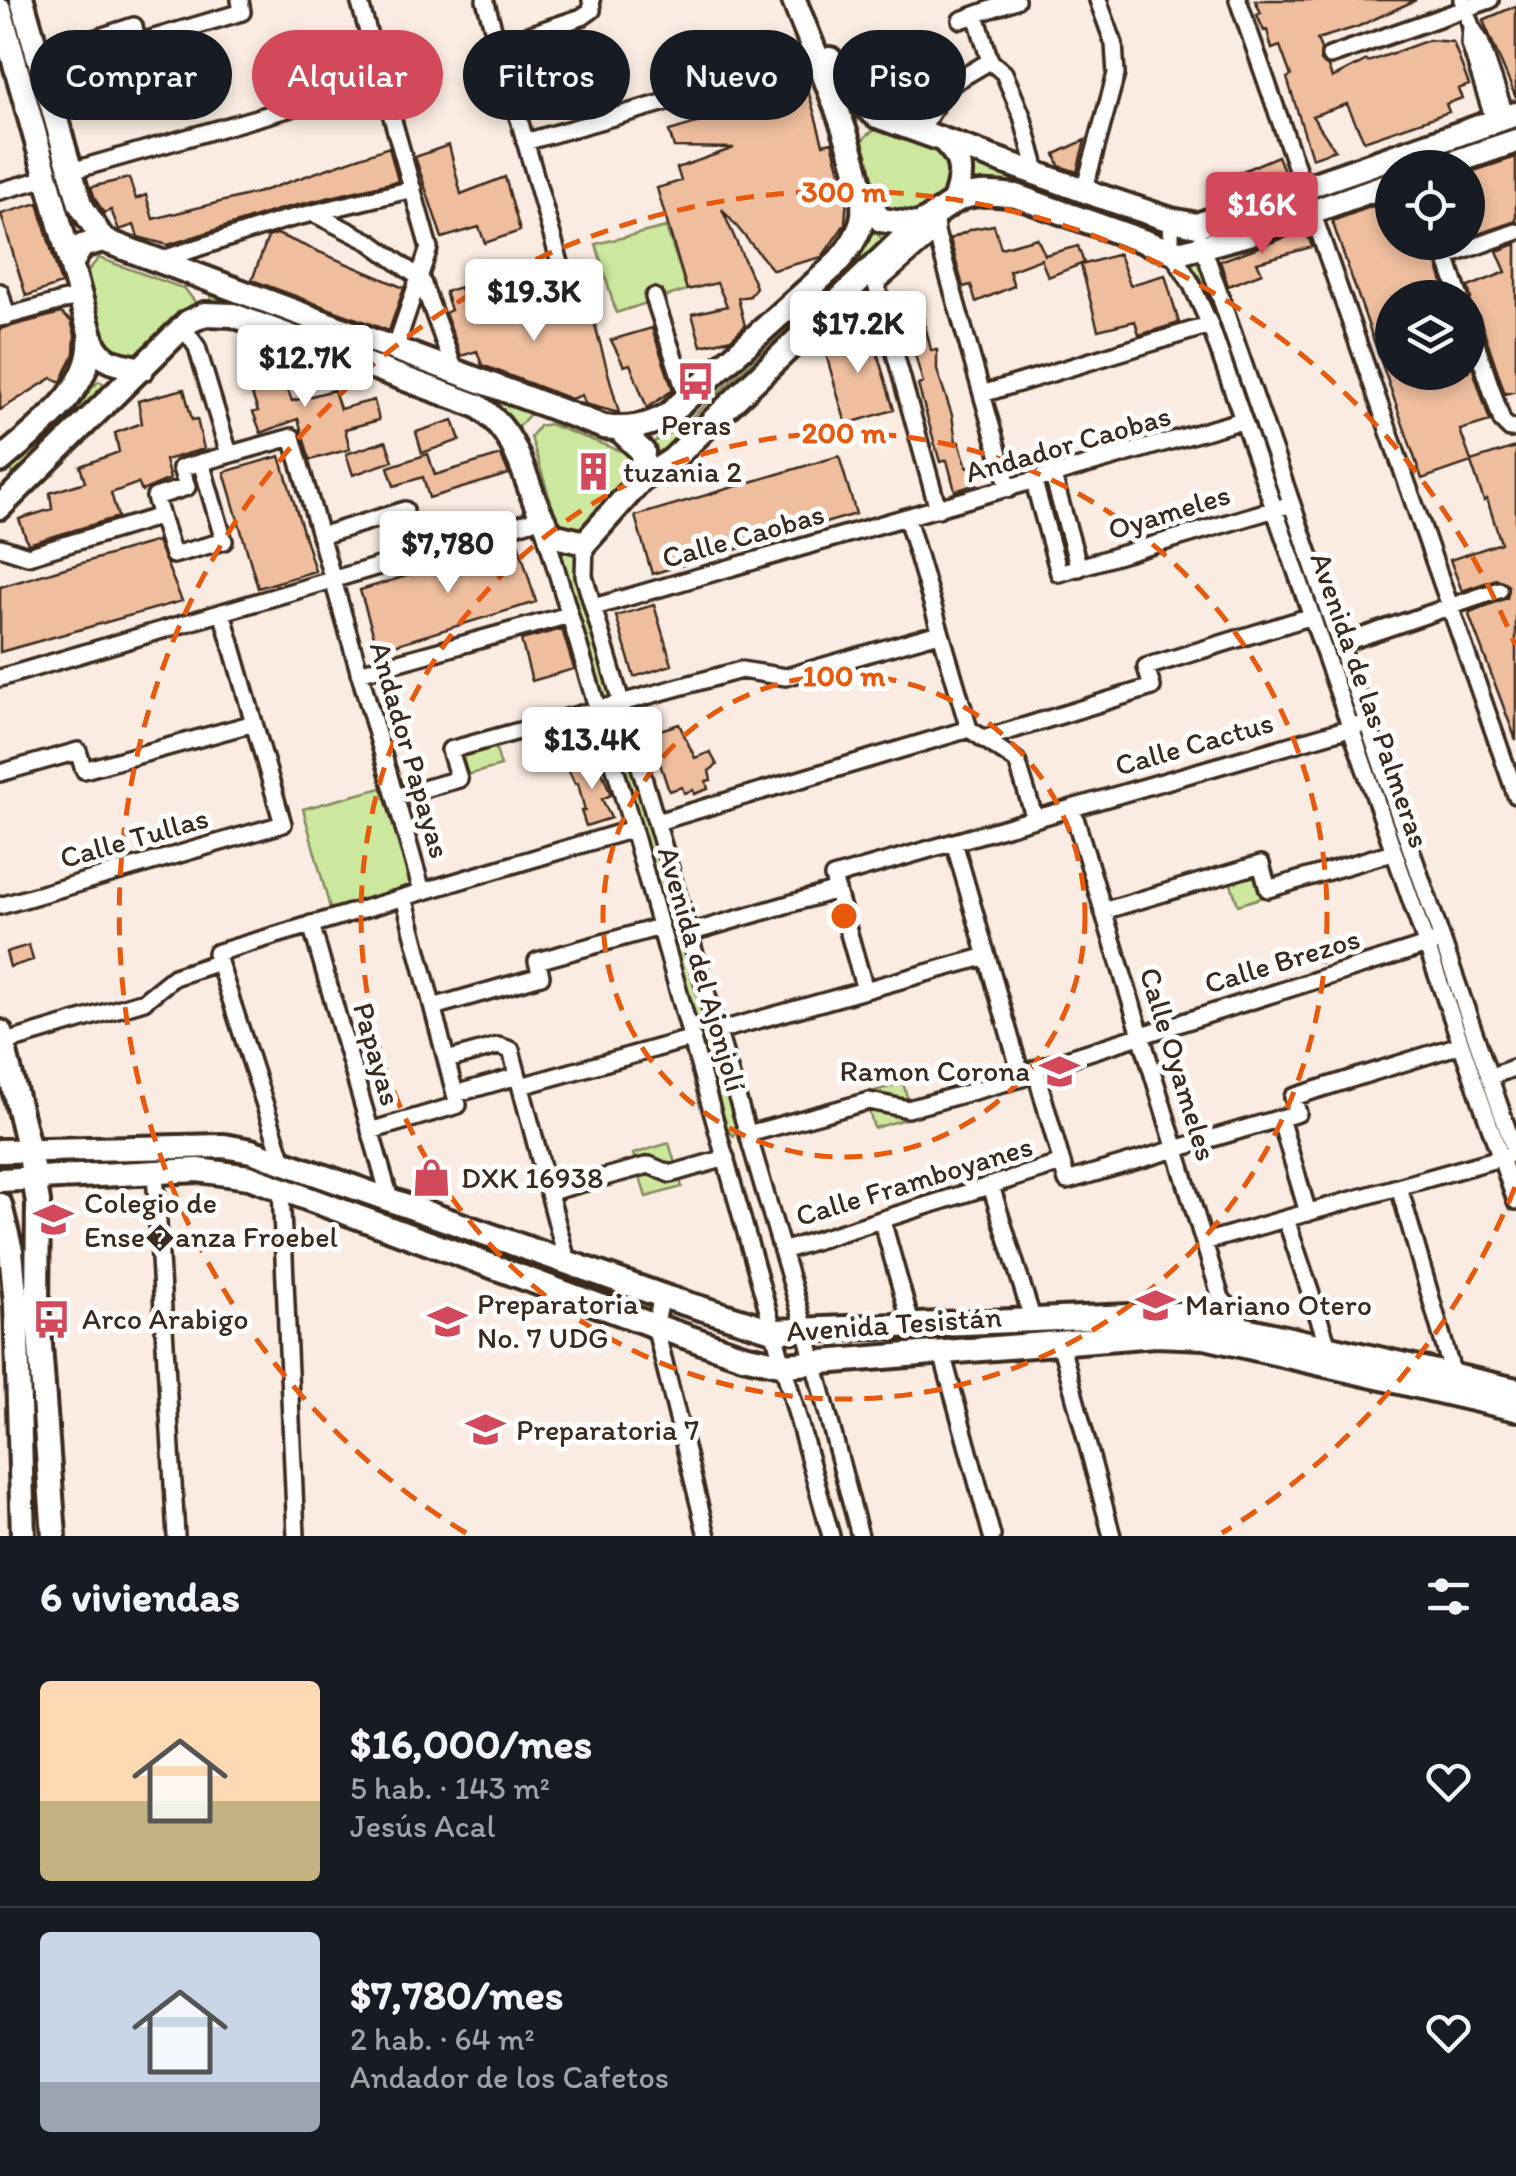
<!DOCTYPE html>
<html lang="es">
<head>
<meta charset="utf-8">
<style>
  :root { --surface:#171b24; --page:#242831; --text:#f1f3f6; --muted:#9ea1a6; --line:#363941; --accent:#d1495b }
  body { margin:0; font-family:Itim,sans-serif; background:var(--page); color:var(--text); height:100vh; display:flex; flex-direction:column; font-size:38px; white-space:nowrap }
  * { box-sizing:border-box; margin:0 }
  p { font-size:32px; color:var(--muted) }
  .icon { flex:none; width:55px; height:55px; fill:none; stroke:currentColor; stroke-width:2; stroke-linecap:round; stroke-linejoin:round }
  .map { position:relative; height:1536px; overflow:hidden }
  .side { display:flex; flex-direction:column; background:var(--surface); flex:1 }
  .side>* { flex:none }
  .guide { position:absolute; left:30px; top:30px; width:1000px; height:90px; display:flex; gap:20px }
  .tools { position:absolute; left:1375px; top:150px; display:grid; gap:20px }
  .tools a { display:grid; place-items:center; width:110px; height:110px; border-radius:50%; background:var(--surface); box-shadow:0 5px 15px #0003; font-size:50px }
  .price { position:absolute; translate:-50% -85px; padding:0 22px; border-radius:10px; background:#fff; color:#222; font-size:32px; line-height:65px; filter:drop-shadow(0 2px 5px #0008) }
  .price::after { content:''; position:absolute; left:50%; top:60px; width:30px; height:22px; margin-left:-15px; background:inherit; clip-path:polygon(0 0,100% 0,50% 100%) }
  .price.current { background:var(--accent); color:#fff }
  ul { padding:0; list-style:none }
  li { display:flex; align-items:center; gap:30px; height:250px; padding:0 40px }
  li+li { border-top:2px solid var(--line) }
  li span { display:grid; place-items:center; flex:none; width:280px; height:200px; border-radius:10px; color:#555 }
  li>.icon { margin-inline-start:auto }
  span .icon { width:120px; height:120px; fill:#fffc; stroke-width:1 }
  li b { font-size:42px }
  h2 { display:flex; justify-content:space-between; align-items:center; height:120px; padding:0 40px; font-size:42px }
  .pill { padding:0 35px; border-radius:45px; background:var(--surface); box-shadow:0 5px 15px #0003; font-size:35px; line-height:90px }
  .pill.current { background:var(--accent); color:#fff }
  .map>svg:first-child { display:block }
  .green { fill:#cce79e; stroke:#84885e; stroke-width:2.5 }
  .building { fill:#efbe9f; stroke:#3b2a1e; stroke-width:2.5 }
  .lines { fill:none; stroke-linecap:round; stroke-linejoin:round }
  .street-casing { stroke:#3b2a1e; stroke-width:22 }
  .secondary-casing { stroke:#3b2a1e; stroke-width:30 }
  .street { stroke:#fff; stroke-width:15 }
  .secondary { stroke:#fff; stroke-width:22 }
  .ring { fill:none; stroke:#e8590c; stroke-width:5; stroke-dasharray:18 12 }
  .labels { text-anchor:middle; stroke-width:10; stroke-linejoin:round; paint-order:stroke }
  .poi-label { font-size:30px; fill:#3b2a1e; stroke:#fff; text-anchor:start }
  .street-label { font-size:30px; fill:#3b2a1e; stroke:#fff }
  .centre { fill:#e8590c; stroke:#fff; stroke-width:5 }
  .ring-label { font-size:30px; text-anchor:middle; font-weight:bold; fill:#e8590c; stroke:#fff; stroke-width:10; stroke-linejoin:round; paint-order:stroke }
</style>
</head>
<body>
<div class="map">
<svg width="1516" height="1536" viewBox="0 0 1516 1536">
  <rect width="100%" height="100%" fill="#faece2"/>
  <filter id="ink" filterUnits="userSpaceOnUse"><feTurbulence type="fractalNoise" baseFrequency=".01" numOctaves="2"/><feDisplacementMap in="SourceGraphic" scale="20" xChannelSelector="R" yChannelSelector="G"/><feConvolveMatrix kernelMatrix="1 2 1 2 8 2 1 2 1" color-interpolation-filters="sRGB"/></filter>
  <g filter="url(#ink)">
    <path class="green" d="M880,129L944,152L957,164L954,201L917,225L884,211L860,151C862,138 867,132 880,129Z
      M974,166H1000L1168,221L1169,244L972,189Z
      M666,227L687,290L616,313L596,244Z
      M874,232L891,245L656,462L649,445L683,425L821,299L860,258L867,239Z
      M99,258L185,289L195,302L183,327L142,369L114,364L86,273Z
      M1198,258L1288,500L1280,503L1227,356L1185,260Z
      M211,295L501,400L531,413L516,429L501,417L236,319L207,322Z
      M99,381L108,386L24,484L10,470Z
      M549,424L645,460L597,521L579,531L562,529L556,519L531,437L539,426Z
      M558,548H584L583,592L737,1125L734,1136L728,1131Z
      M493,739L501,766L459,777L452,751Z
      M385,787L416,900L334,923L303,809Z
      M1262,860L1273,894L1238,905L1227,872Z
      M903,1083L913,1117L874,1128L864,1094Z
      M669,1143L682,1187L646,1197L633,1154Z"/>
    <path class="building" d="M1255,0H1416L1357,27L1317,39L1321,49L1320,61L1328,67L1332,78L1367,60L1368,62L1429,40L1453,42L1469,85L1458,89L1462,98L1446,104L1449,112L1364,141L1347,104L1312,116L1335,150L1312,158L1287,78L1291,76L1280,46L1272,49L1267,30L1264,31L1257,15L1261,13Z
      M1516,6V98L1483,20Z
      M873,41L889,82L893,80L899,96L884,102L859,80L844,53Z
      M808,90L823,144L832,142L847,198L845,224L822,257L773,270L722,209L756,287L750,296L738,298L745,326L731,339L701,346L692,314L727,306L717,283L687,290L657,188L681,181L677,168L734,148L674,147L669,131Z
      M1085,140L1077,172L1059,166L1055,154Z
      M449,145L461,194L505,177L520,231L485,243L479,227L442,238L415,157Z
      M389,147L398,181L281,209L168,245L138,237L134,225L119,230L111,210L104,213L95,199L91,187L129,178L136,199L146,195L153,219L260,192Z
      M1278,156L1286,176L1244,189L1238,173Z
      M1516,157V221L1478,234L1471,209L1468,210V173Z
      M1392,199V242H1430L1448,298H1392V372H1468V354L1490,421L1460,430L1471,461L1516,447V740L1469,615L1470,612L1507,598L1509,586L1496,579L1462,591L1450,560L1501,543L1487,499L1484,501L1471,462L1422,479L1332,221Z
      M38,203L61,284L26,296L1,214Z
      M994,225L1001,248L1037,238L1045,255L1078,246L1084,263L1048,277L1041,259L1009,271L1014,286L976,302L971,285L963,287L950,239L972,229Z
      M1306,230L1312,247L1257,262L1262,273L1228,286L1220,261Z
      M277,234L404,288L389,331L252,280L268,237Z
      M1516,244V391L1505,394L1479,316L1468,309L1471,299L1468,287L1506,272L1497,251Z
      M1119,254L1130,285L1165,275L1179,323L1139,335L1135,321L1098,330L1081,265Z
      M460,287L462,295L483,289L484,294L502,289L507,303L525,296L528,307L546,299L550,317L589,303L619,413L585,404L582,395L571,399L482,365L477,351L461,356L445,313L451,310L445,292Z
      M914,304L917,312H922L931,350H937V370L952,415L956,442H959L967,467L973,465L977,484L955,491L947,460L940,462L918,385L923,383L912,344L906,346L895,307Z
      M61,313L71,321L75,335L74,354L61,382L52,378L0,410V329Z
      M652,328L673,390L647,408L630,364L624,366L611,340Z
      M877,329L880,340L874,342L894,410L846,424L823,344L837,332L840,339Z
      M281,356L288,377L283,378L292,401L334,390L340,409L374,400L379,420L345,429L350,449L310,460L298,419L261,433L253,412L258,411L243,370Z
      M184,389L192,420L197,419L204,449L165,460L170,479L142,491L138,483L111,493L118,517L28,544L19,519L52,509L50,493L85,482L80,466L119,452L115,433L142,423L138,401Z
      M453,420L460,440L422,453L416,432Z
      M386,441L393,461L353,475L346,454Z
      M428,454L435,475L501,455L509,474L429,498L423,477L394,486L388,467Z
      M280,456L315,571L258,588L224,472Z
      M839,456L856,514L652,574L635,516Z
      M157,541L182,601L0,652V587Z
      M518,542L536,602L378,650L360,590Z
      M654,605L672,665L634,677L616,616Z
      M562,629L574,669L532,681L521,640Z
      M679,724L695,758L710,752L717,765L709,771L711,780L706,781L708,789L694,794L693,790L684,793L682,787L669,791L650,733Z
      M598,761L611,795L602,799L611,818L586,826L581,811H585L578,783L575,784L568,769Z
      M29,945L33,960L10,967L6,952Z"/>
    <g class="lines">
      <defs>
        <path id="street" d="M359,0L429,248L395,349
          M485,0L564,277
          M1238,0L1516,795
          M1462,0L1471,26L1480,41L1506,117
          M976,15L990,61L1004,73L1022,116L1038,175
          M961,20L1016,0
          M1471,26L1470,44L1494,120
          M498,45L582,17L592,10L591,0
          M1330,56L1490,0
          M38,57L134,26L137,43L242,12L240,0
          M920,132L946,87L990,61
          M525,142L824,57
          M71,171L382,82
          M0,191L47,178
          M1084,191L1116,74L1114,44L1098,0
          M313,213L370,242L421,279L455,371
          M935,217L936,232L1009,489
          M1171,220V251L1191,283L1210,325L1516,1201
          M1201,241L1516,1154
          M1441,242L1460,298
          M1446,257L1516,232
          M157,261L284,220L413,189
          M872,270L938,509
          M877,283L936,232
          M0,292L7,317
          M654,297L687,397
          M0,318L80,296
          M1468,320L1502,421L1510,429L1516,428
          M183,327L197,347L229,454
          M982,394L1210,325
          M201,462L224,541L173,555L155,497L187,487L181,468L292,437L422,891
          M1053,476L1079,568
          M1034,482L1059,573L1285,506
          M907,518L969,729L1017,761L1035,819
          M320,536L405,510
          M585,543L584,576L806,1332L860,1536
          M0,547L28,556L161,516
          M594,607L1243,420
          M1340,644L1499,590
          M359,673L569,615
          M0,678L541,518L633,829L831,1536
          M983,739L1152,687L1146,667L1312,616
          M0,773L78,751L84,770L254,723
          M395,797L459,779L450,750L741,670L786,677L939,633
          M1072,808L1221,1298L1245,1327
          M657,822L969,729
          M954,842L1022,1078
          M0,906L283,824L222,612
          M1103,911L1261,864L1268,889L1393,852
          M311,924L390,1199
          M689,933L837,890
          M865,990L833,877L1360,725
          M433,1007L541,976L537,961L660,927
          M718,1031L987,956
          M3,1043L144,1001L174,977L219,962
          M447,1060L498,1046L511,1050L567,1261
          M1035,1069L1067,1181L1298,1113L1293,1097L1460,1045
          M1489,1077L1516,1067
          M521,1086L693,1038
          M455,1094L518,1076
          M1280,1118L1308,1213
          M370,1131L458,1105L404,897
          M748,1134L869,1101L908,1109L1022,1078L1035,1069L1433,943
          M283,1161L216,953L633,829
          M155,1171L176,1536
          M991,1186L1033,1321
          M1399,1187L1453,1375
          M281,1188L296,1536
          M550,1192L649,1165L670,1174L726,1158
          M1286,1219L1328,1346
          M882,1220L912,1327
          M1204,1242L1507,1156
          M782,1251L1062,1163
          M668,1298L660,1305L655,1326L707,1536
          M1060,1342L1112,1536
          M942,1353L992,1536"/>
        <path id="secondary" d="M22,0L80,204L103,240
          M0,10L93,343C105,366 120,363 142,369
          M830,59L849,94L877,116L1096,195L1171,220L1197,225L1516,114
          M945,142C965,160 962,177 954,201
          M1437,168L1516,141
          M863,196L881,220L917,225
          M71,264L82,246L103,240L604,427C628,430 647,427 668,415L832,268C846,253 860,236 863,215C868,173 811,45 794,0
          M619,429L643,452L640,481
          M0,461C36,429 95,389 90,336
          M0,507L188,322L205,314L233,315L478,406C526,439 522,489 552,535L585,543L640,481L672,460L917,225C931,219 939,211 952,203C971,190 995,194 1016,196L1171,251L1183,252L1259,231L1392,183
          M0,1032L29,1150L38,1202L37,1304L54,1536
          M0,1151L224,1146L251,1151L668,1298L776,1331L1179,1314L1516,1390
          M0,1180L198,1170L249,1177L655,1326L743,1356L785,1365L1155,1335L1205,1337L1516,1409
          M0,1205L11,1251L16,1305L23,1536"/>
      </defs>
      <use href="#street" class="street-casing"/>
      <use href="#secondary" class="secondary-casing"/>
      <use href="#street" class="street"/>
      <use href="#secondary" class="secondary"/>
    </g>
  </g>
  <g class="ring">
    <circle cx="844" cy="916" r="241"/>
    <circle cx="844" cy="916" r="483"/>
    <path d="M1515 1187A724 724 0 0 1 1222 1533M466 1533A724 724 0 1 1 1515 645"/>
  </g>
  <defs>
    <symbol id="bus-bare" viewBox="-9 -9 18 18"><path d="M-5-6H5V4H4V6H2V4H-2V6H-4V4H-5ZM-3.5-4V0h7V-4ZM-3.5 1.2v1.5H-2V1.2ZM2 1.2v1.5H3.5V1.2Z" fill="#d1495b" stroke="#fff" stroke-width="2.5" paint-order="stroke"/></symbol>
    <symbol id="building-bare" viewBox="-9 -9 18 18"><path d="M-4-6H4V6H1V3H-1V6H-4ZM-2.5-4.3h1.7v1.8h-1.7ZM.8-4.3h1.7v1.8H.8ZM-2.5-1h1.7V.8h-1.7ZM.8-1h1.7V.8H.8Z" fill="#d1495b" stroke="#fff" stroke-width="2.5" paint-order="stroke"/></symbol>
    <symbol id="school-bare" viewBox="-9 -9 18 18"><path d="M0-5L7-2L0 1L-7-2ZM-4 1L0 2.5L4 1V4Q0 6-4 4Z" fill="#d1495b" stroke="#fff" stroke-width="2.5" paint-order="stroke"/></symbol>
    <symbol id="shop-bare" viewBox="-9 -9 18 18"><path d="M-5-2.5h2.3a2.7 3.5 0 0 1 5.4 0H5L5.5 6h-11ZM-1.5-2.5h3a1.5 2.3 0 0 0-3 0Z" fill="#d1495b" stroke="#fff" stroke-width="2.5" paint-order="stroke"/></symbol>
    <symbol id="university-bare" viewBox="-9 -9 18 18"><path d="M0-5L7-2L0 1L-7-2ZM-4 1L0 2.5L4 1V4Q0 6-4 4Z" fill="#d1495b" stroke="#fff" stroke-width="2.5" paint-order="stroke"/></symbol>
  </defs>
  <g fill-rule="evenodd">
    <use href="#bus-bare" x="668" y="354" width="55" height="55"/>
    <use href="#building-bare" x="566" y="444" width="55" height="55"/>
    <use href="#school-bare" x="1032" y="1044" width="55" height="55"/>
    <use href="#shop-bare" x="404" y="1150" width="55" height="55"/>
    <use href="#school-bare" x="26" y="1192" width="55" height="55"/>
    <use href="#school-bare" x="1128" y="1278" width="55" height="55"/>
    <use href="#bus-bare" x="24" y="1292" width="55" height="55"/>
    <use href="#university-bare" x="420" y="1294" width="55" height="55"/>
    <use href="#university-bare" x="458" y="1402" width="55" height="55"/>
  </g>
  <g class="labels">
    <g class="poi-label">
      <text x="696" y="435" text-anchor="middle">Peras</text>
      <text x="623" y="482">tuzania 2</text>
      <text x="1030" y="1081" text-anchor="end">Ramon Corona</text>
      <text x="461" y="1188">DXK 16938</text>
      <text x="84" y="1213">Colegio de<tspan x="84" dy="34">Ense�anza Froebel</tspan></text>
      <text x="477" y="1314">Preparatoria<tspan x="477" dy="34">No. 7 UDG</tspan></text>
      <text x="1185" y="1315">Mariano Otero</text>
      <text x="82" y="1329">Arco Arabigo</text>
      <text x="516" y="1440">Preparatoria 7</text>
    </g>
    <g class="street-label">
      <text transform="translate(1068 444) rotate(-16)" y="10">Andador Caobas</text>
      <text transform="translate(1169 512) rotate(-17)" y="10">Oyameles</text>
      <text transform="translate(743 536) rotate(-16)" y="10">Calle Caobas</text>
      <text transform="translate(1370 700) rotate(71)" y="10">Avenida de las Palmeras</text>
      <text transform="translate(1194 744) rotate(-16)" y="10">Calle Cactus</text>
      <text transform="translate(410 750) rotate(74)" y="10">Andador Papayas</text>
      <text transform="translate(134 838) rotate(-16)" y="10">Calle Tullas</text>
      <text transform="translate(1282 961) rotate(-17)" y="10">Calle Brezos</text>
      <text transform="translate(702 969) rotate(74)" y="10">Avenida del Ajonjolí</text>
      <text transform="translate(377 1054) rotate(74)" y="10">Papayas</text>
      <text transform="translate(1178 1064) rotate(73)" y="10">Calle Oyameles</text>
      <text transform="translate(914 1181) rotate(-17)" y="10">Calle Framboyanes</text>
      <text transform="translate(894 1324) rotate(-4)" y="10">Avenida Tesistán</text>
    </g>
  </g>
  <circle cx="844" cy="916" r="15" class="centre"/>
  <g class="ring-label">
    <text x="844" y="202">300 m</text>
    <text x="844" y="443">200 m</text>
    <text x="844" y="686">100 m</text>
  </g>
</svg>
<div class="tools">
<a><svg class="icon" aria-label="locate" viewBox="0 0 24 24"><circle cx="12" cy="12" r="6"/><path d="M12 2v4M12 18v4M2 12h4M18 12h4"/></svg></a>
<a><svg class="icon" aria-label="layers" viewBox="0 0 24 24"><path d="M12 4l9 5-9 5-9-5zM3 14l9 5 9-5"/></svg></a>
</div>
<b class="price current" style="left:1262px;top:257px">$16K</b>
<b class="price" style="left:534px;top:344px">$19.3K</b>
<b class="price" style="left:858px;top:376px">$17.2K</b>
<b class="price" style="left:305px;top:410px">$12.7K</b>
<b class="price" style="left:448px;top:596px">$7,780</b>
<b class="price" style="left:592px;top:792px">$13.4K</b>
<div class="guide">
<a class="pill">Comprar</a>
<a class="pill current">Alquilar</a>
<a class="pill">Filtros</a>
<a class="pill">Nuevo</a>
<a class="pill">Piso</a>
</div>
</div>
<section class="side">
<h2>6 viviendas<svg class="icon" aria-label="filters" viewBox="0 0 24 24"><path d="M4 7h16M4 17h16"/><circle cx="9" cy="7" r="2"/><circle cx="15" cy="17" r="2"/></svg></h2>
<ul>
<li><span style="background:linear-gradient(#ffd9b3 60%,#c2b280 0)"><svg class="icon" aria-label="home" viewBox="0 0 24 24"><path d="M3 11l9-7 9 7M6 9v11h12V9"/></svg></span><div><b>$16,000/mes</b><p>5 hab. · 143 m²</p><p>Jesús Acal</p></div><svg class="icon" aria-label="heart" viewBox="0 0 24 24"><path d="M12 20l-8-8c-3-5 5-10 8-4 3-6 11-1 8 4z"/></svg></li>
<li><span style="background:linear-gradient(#c9d6e8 75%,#9aa5b1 0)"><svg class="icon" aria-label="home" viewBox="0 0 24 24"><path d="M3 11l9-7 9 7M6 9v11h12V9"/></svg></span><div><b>$7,780/mes</b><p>2 hab. · 64 m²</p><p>Andador de los Cafetos</p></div><svg class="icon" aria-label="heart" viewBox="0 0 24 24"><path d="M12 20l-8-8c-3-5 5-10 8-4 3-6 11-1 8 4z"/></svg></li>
</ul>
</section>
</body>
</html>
